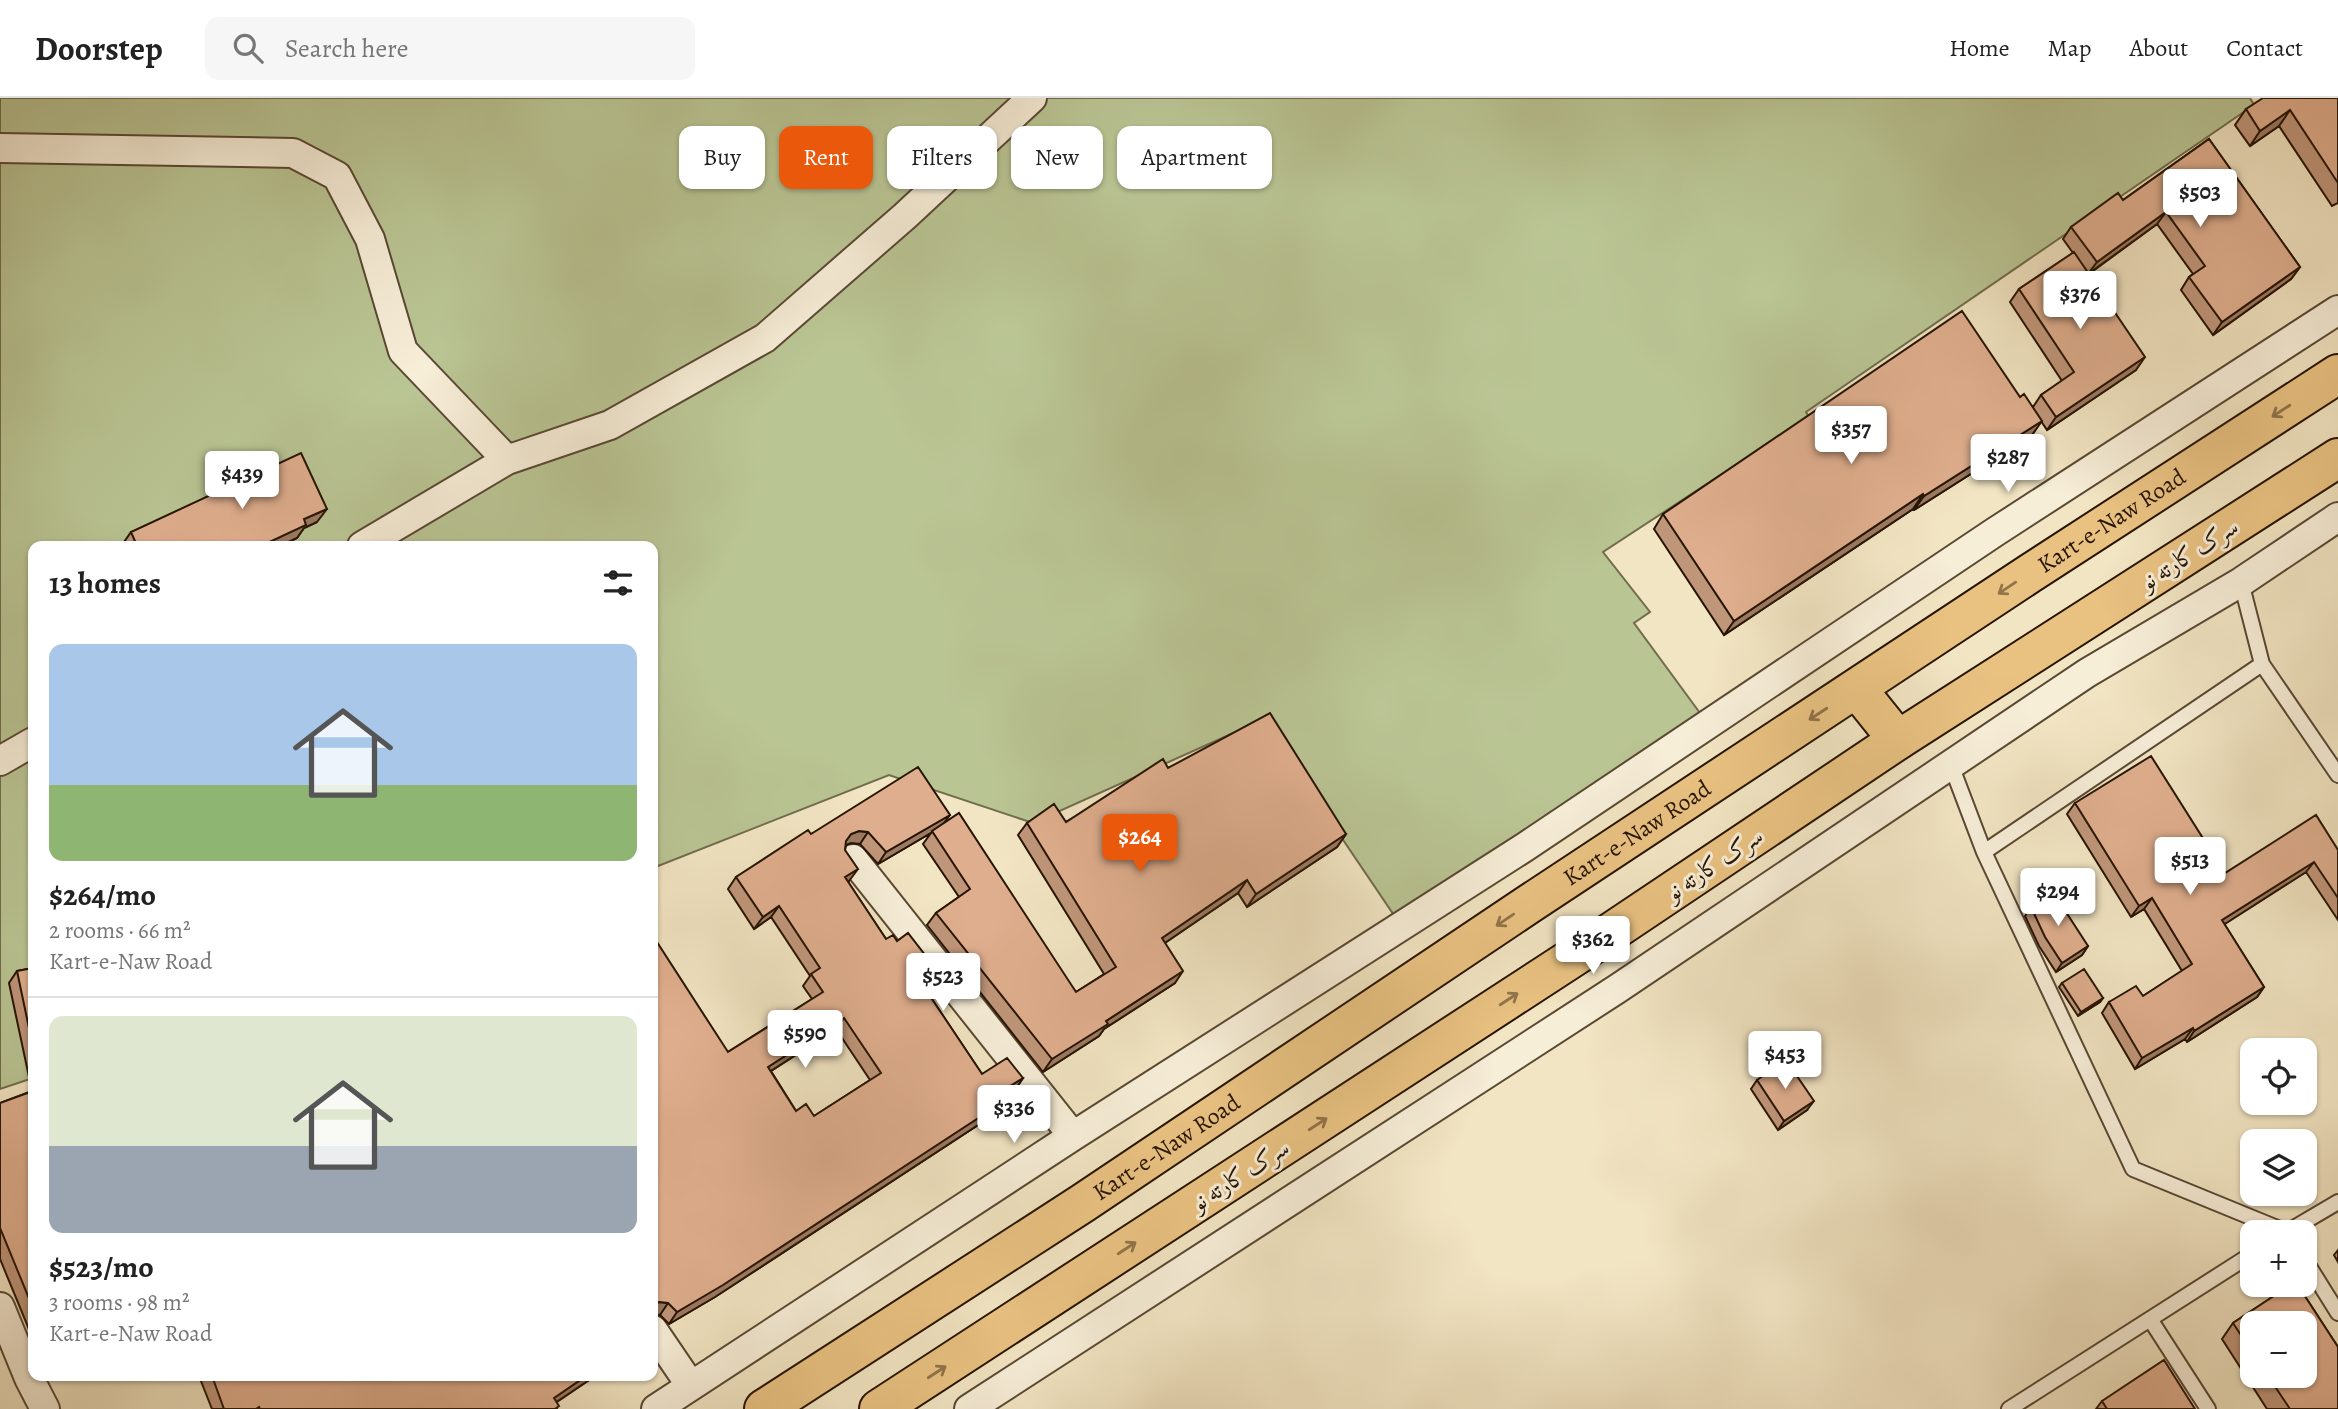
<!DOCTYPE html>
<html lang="en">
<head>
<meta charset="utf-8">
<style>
  :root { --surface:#fff; --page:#f6f6f6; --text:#222; --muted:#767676; --line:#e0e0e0; --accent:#ea580c }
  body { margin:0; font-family:Alegreya,Amiri,serif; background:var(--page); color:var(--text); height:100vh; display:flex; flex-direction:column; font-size:26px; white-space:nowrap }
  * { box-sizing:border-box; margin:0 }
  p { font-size:23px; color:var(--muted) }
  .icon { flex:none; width:38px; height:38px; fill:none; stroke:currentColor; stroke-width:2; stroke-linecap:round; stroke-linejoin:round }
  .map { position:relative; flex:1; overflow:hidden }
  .panel { position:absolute; left:28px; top:443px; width:630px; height:840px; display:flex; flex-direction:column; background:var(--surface); border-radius:14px; box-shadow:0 2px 5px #0004 }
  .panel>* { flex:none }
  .banner { position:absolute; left:679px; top:28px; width:665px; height:63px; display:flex; gap:14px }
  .fabs { position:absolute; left:2240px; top:940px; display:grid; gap:14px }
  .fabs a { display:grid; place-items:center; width:77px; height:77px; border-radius:14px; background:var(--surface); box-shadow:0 2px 5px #0004; font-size:35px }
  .price { position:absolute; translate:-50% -60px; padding:0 16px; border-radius:7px; background:#fff; color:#222; font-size:23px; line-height:46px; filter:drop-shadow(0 2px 4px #0008) }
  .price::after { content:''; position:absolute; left:50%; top:42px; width:21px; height:16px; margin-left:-10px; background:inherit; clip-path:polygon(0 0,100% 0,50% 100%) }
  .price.on { background:var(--accent); color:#fff }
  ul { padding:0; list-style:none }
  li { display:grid; align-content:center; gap:14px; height:371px; padding:0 21px }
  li+li { border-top:2px solid var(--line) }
  li span { display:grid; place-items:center; height:217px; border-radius:14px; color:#555 }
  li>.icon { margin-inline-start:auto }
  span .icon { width:126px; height:126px; fill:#fffc; stroke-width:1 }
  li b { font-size:30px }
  h2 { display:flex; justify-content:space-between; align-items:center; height:84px; padding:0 21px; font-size:30px }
  .chip { padding:0 24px; border-radius:14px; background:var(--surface); box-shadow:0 2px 5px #0004; font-size:24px; line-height:63px }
  .chip.on { background:var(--accent); color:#fff }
  header { display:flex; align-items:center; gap:42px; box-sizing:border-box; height:98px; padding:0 35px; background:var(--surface); border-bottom:2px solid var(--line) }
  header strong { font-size:33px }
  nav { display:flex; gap:38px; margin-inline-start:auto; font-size:24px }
  .search { width:490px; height:63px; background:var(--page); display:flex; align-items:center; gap:18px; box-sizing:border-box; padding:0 24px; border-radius:14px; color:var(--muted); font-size:26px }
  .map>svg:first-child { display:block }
  .green { fill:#bac594; stroke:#706c4c; stroke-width:2 }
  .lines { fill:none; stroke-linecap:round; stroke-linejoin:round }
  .lane-casing { stroke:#594833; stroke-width:18 }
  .street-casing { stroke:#594833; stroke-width:32 }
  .highway-casing { stroke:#261403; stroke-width:42 }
  .lane { stroke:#f7eed8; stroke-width:14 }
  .street { stroke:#f7eed8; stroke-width:28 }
  .highway { stroke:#e9c282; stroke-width:38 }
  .wall { fill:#c0967a; stroke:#261403; stroke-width:2; fill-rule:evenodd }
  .shaded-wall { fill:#9c7a63; stroke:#261403; stroke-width:2 }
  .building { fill:#dfae8e; stroke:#261403; stroke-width:2; fill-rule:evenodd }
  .oneway { stroke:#917449 }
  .labels { text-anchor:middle; stroke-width:6; stroke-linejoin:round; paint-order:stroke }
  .street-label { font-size:24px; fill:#261403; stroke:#f7eed8 }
</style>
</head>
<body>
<header>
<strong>Doorstep</strong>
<div class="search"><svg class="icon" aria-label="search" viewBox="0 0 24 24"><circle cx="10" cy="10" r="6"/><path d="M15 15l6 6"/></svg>Search here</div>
<nav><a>Home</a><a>Map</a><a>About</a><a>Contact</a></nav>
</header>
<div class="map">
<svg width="2338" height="1311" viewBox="0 0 2338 1311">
  <rect width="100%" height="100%" fill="#f2e5c3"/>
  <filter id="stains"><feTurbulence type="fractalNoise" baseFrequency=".00286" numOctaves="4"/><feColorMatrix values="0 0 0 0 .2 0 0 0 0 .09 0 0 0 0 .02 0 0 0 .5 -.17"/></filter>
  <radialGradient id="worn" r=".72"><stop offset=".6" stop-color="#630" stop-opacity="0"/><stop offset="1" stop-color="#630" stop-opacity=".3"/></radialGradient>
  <path class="green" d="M0,0H2250L2254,7L1806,314L1809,319L1603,454L1650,514L1634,525L1708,626L1402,829L1262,622L1033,725L889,677L653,770V448H33V980L0,991Z"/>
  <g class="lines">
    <defs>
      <path id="lane" d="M2241,484L2262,566L2338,677
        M1951,667L1984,754L2133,1071L2287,1134
        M1984,754L2262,566
        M2287,1134L2338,1104
        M2305,1162L2338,1215
        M2150,1221L2208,1311
        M2009,1311L2252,1156"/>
      <path id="street" d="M0,50L293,55L337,78L370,141L403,253L507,362
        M362,448L507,362L610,327L765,240L905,118L1032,0
        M0,663L33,644
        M853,761L1073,1038
        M0,1209L29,1280L45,1311
        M653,1232L691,1288
        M656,1311L1073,1038L1525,749L1995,434L2338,212
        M969,1311L1617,891L2087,575L2241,484L2338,419"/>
      <g id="highway">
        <path d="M1857,591L1898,642"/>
        <path id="s1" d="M764,1311L1083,1105L1529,806L2029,476L2338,276"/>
        <path d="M879,1311L1592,847L1898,642L2338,360"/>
      </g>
    </defs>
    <use href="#lane" class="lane-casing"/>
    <use href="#street" class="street-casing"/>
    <use href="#highway" class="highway-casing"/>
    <use href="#lane" class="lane"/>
    <use href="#street" class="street"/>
    <use href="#highway" class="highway"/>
  </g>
  <path class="wall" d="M2338,0V105L2332,108L2279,28L2250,48L2235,27L2246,11Z
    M2209,41L2300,169L2291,181L2213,237L2181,192L2189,179L2193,176L2157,126L2089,176L2136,272L2047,332L2041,323L2032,337L1914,412L1913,411L1724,537L1654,431L1663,416L2020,299L2033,309L2041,297L2062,283L2010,204L2019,191L2073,155L2063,141L2071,129L2123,102Z
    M317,424L304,430L297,440L280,448L122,447L131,434Z
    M1168,670L1346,736L1337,749L1247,809L1238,795L1165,845L1175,885L1104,931L1099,938L1043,974L927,827L936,815L959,799L923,746L931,735L878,766L860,746L851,745L846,747L845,752L849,783L848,784L886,841L897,843L939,875L931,886L925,891L982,976L1023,980L1015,992L1010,995L1004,1010L715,1199L669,1226L660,1217L728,954L812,901L803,888L810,878L771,819L754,831L728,791L736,779L811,736L944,726L1076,894L1104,876L1018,737L1027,725L1066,724ZM836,931L870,982L814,1018L796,1013L771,973Z
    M2075,705L2225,775L2338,752V822L2306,774L2224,826L2264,889L2257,899L2187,944L2185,941L2135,971L2102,915L2109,904L2143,898L2182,873L2144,811L2131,819L2067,716Z
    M2031,809L2088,848L2082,857L2056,874L2039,848L2025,818Z
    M33,870L32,1061L33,1241L0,1161V1005L32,993L9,885L17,873Z
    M2062,885L2103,900L2100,904L2078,918L2059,889Z
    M1757,982L1807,1012L1778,1032L1751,991Z
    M2338,1152V1164L2334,1157Z
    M2292,1186H2297L2338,1249V1311H2267L2222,1241L2233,1225ZM2252,1225H2305V1278H2252Z
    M199,1278H595L557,1304V1311H212Z
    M2102,1303L2195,1311H2096Z"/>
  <path class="shaded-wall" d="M2290,12L2279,28L2250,48L2260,33Z
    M2166,114L2157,126L2088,176L2097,164Z
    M2300,169L2291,181L2213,237L2222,224Z
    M2145,259L2136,272L2047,332L2056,319Z
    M2042,323L2032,337L1914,412L1924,398Z
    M1923,396L1913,411L1724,537L1734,523Z
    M327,411L317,424L304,430L297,440L280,448H261L304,421Z
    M950,717L941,729L878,766L886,754Z
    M859,733L868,734L860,746L851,745L843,748L838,754L851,736Z
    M1346,736L1337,749L1247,809L1256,796Z
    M2314,764L2306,774L2214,833L2222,822Z
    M858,771L849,783L837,791L845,779Z
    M1247,782L1238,795L1153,853L1162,840Z
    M2152,800L2144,811L2131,819L2139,808Z
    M779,808L771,819L754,831L763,819Z
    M2088,848L2082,857L2056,874L2062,865Z
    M1183,873L1175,885L1104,931L1099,938L1043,974L1052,961L1106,923Z
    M939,875L931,886L914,898L922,886Z
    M2264,889L2257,899L2187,944L2194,933Z
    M2103,900L2100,904L2078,918L2081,914Z
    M844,920L836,931L760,980L768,969Z
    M2193,930L2185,941L2135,971L2142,960Z
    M1023,980L1015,992L999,1002L1007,990Z
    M1012,998L1004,1010L715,1199L669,1226L677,1214Z
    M1814,1003L1807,1012L1778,1032L1784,1023Z
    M659,1204L668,1205L660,1217L653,1216V1206Z
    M586,1278H595L546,1311L554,1300Z"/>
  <path class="building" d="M2263,0H2338V85L2290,12L2260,33L2246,11Z
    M2209,41L2300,169L2222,224L2189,179L2205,168L2166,114L2097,164L2071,129L2118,95L2123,102Z
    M2074,154L2145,259L2056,319L2041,297L2074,274L2019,191Z
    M1962,213L2020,299L2024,296L2042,323L1924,398L1923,396L1734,523L1663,416Z
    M301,355L327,411L304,421L306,427L261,448H137L131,434Z
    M1270,615L1346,736L1256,796L1247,782L1162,840L1183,873L1106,923L1108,926L1052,961L936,815L970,791L932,733L959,715L1076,894L1116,869L1027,725L1054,706L1066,724L1163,661L1168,670Z
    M2151,658L2225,775L2316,717L2338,752V800L2314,764L2222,822L2264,889L2194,933L2193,930L2142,960L2109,904L2136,888L2143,898L2192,866L2152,800L2139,808L2075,705Z
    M918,669L950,717L886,754L868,734L859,733L851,736L846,743L845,752L858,771L845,779L886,841L893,837L897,843L908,835L939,875L922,886L982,976L1007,960L1023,980L1007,990L1012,998L723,1187L677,1214L668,1205L659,1204L653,1206V838L728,954L823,894L811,876L820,870L779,808L763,819L736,779L808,732L811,736ZM844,920L881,975L814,1018L806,1006L796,1013L768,969Z
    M2053,794L2088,848L2062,865L2045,839L2031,809Z
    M33,870V949L17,873Z
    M2084,871L2103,900L2081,914L2062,885Z
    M1786,962L1814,1003L1784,1023L1757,982Z
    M33,993V1052L30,1054L33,1063V1210L0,1130V1005Z
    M2292,1186H2297L2338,1249V1311H2290L2268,1278H2305V1225H2252V1254L2233,1225Z
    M2164,1262L2195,1311H2107L2102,1303Z
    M212,1278H586L554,1300L559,1308L555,1311H260L259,1309L256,1311H224Z"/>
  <defs><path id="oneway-shaft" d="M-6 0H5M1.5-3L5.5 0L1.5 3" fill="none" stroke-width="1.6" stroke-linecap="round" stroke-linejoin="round" transform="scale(1.75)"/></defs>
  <g class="oneway">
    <use href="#oneway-shaft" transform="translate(2281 313) rotate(147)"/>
    <use href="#oneway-shaft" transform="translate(2007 490) rotate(146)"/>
    <use href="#oneway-shaft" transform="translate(1818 616) rotate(147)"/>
    <use href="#oneway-shaft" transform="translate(1505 822) rotate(146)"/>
    <use href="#oneway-shaft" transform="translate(1509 901) rotate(-33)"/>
    <use href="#oneway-shaft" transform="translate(1318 1026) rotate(-33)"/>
    <use href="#oneway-shaft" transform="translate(1127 1150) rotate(-33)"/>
    <use href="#oneway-shaft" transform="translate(937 1274) rotate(-33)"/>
  </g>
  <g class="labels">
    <g class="street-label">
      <text dy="8" stroke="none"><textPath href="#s1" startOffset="1614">Kart-e-Naw Road</textPath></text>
      <text transform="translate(2189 456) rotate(-33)" y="8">سرک کارته نو</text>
      <text dy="8" stroke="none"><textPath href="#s1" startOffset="1046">Kart-e-Naw Road</textPath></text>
      <text transform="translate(1714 766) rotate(-34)" y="8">سرک کارته نو</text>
      <text dy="8" stroke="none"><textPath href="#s1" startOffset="480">Kart-e-Naw Road</textPath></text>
      <text transform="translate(1240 1077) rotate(-33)" y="8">سرک کارته نو</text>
    </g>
  </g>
  <rect width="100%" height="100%" filter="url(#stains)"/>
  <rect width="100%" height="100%" fill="url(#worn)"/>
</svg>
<div class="fabs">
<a><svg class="icon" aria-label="locate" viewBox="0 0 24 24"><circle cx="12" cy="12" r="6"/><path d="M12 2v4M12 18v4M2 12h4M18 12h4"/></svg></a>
<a><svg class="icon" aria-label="layers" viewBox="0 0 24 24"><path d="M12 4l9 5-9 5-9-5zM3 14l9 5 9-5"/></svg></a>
<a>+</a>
<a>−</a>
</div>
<b class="price" style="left:2200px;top:131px">$503</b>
<b class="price" style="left:2080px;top:233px">$376</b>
<b class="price" style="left:1851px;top:368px">$357</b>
<b class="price" style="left:2008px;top:396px">$287</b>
<b class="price" style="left:242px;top:413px">$439</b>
<b class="price on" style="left:1140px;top:776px">$264</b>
<b class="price" style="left:2190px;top:799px">$513</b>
<b class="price" style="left:2058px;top:830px">$294</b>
<b class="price" style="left:1593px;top:878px">$362</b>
<b class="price" style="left:943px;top:915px">$523</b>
<b class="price" style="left:805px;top:972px">$590</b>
<b class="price" style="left:1785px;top:993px">$453</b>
<b class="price" style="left:1014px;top:1047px">$336</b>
<div class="banner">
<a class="chip">Buy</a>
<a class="chip on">Rent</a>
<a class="chip">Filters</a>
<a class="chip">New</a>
<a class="chip">Apartment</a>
</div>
<section class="panel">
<h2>13 homes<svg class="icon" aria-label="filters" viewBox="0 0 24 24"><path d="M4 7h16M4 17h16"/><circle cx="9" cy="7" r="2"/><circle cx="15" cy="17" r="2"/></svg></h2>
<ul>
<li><span style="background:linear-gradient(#a9c7e8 65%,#8fb573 0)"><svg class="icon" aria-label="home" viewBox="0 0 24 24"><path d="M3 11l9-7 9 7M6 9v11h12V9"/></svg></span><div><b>$264/mo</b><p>2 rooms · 66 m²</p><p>Kart-e-Naw Road</p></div></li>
<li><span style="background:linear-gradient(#dfe7d0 60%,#9aa5b1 0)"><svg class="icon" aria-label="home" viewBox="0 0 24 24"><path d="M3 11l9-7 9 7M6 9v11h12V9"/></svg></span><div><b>$523/mo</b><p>3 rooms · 98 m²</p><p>Kart-e-Naw Road</p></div></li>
</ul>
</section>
</div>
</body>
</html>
